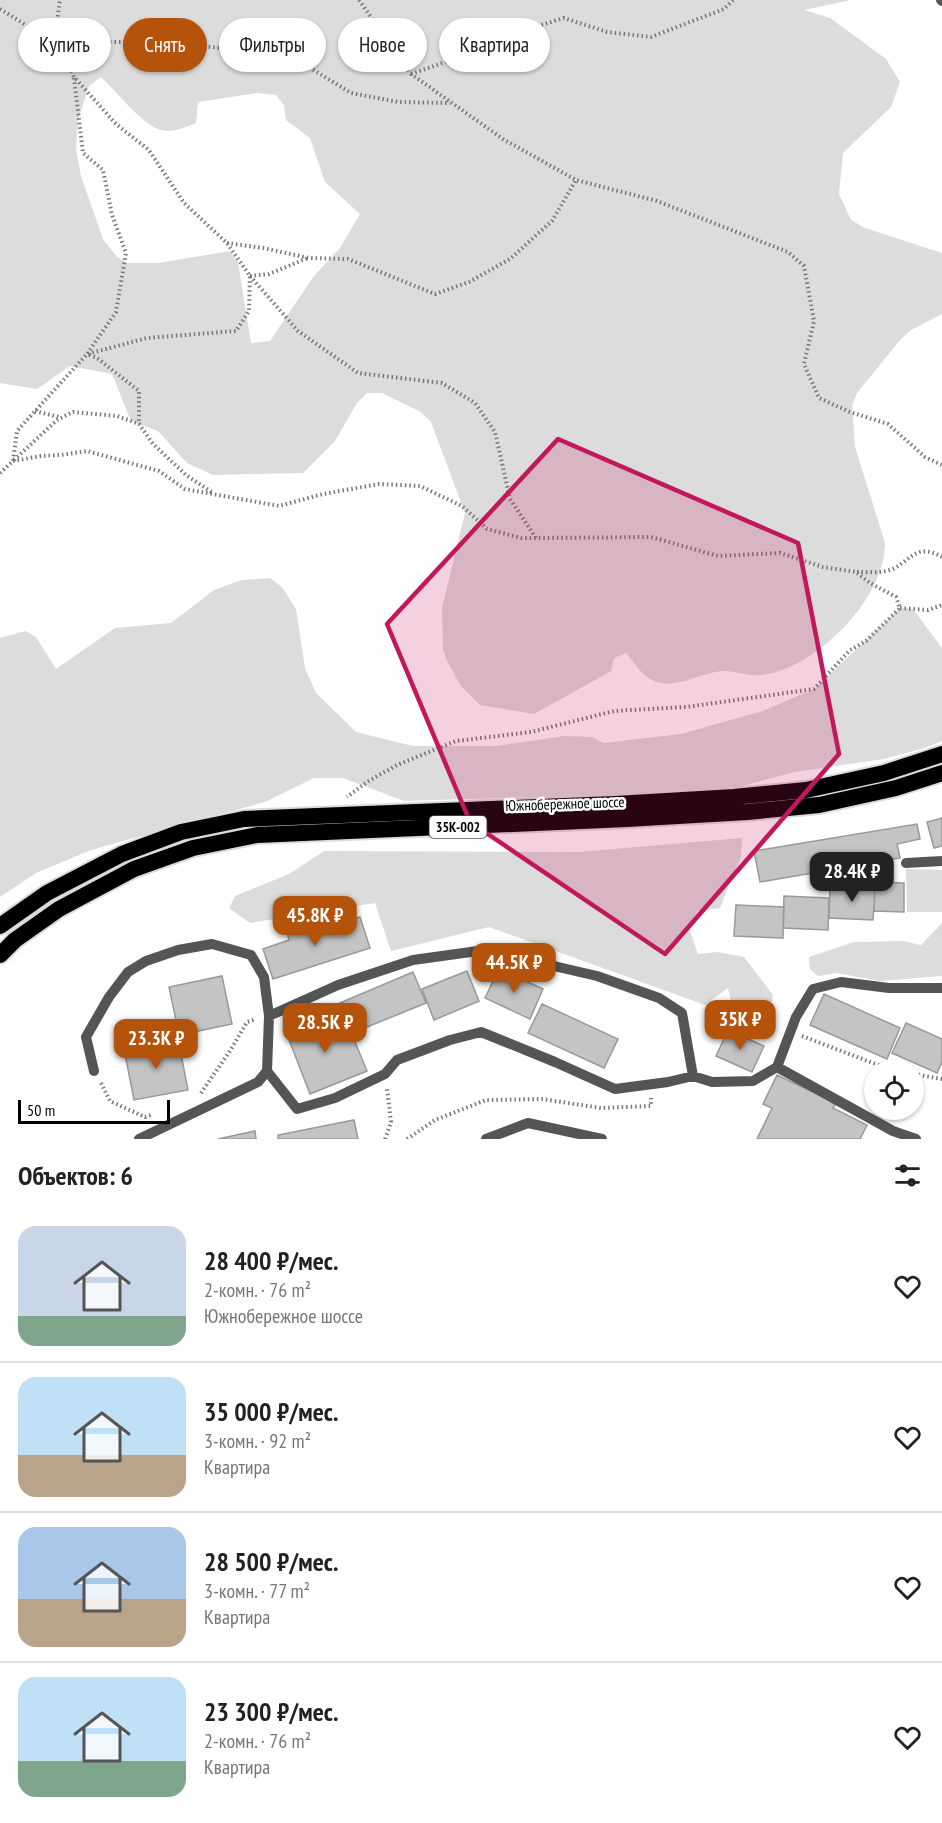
<!DOCTYPE html>
<html lang="ru">
<head>
<meta charset="utf-8">
<style>
  :root { --surface:#fff; --page:#f2f2f2; --text:#222; --muted:#767676; --line:#e0e0e0; --accent:#b45309 }
  body { margin:0; font-family:"PT Sans Narrow",sans-serif; background:var(--page); color:var(--text); height:100vh; display:flex; flex-direction:column; font-size:22px; white-space:nowrap }
  * { box-sizing:border-box; margin:0 }
  p { font-size:20px; color:var(--muted) }
  .icon { flex:none; width:33px; height:33px; fill:none; stroke:currentColor; stroke-width:2; stroke-linecap:round; stroke-linejoin:round }
  .map { position:relative; height:1139px; overflow:hidden }
  .panel { display:flex; flex-direction:column; background:var(--surface); flex:1 }
  .panel>* { flex:none }
  .top-card { position:absolute; left:18px; top:18px; width:600px; height:54px; display:flex; gap:12px }
  .controls { position:absolute; left:864px; top:1060px; display:grid; gap:12px }
  .controls a { display:grid; place-items:center; width:60px; height:60px; border-radius:50%; background:var(--surface); box-shadow:0 2px 4px #0004; font-size:30px }
  .scale { position:absolute; left:18px; bottom:15px; width:152px; box-sizing:border-box; padding-left:6px; border:3px solid #000; border-top:0; font-size:16px; line-height:21px; white-space:nowrap; color:#000; -webkit-text-stroke:4px #fff; paint-order:stroke }
  .price { position:absolute; translate:-50% -51px; padding:0 14px; border-radius:12px; background:var(--accent); color:#fff; font-size:20px; line-height:39px; filter:drop-shadow(0 2px 3px #0008) }
  .price::after { content:''; position:absolute; left:50%; top:36px; width:18px; height:14px; margin-left:-9px; background:inherit; clip-path:polygon(0 0,100% 0,50% 100%) }
  .price.active { background:#222; color:#fff }
  ul { padding:0; list-style:none }
  li { display:flex; align-items:center; gap:18px; height:150px; padding:0 18px }
  li+li { border-top:2px solid var(--line) }
  li span { display:grid; place-items:center; flex:none; width:168px; height:120px; border-radius:18px; color:#555 }
  li>.icon { margin-inline-start:auto }
  span .icon { width:72px; height:72px; fill:#fffc; stroke-width:1 }
  li b { font-size:26px }
  h2 { display:flex; justify-content:space-between; align-items:center; height:72px; padding:0 18px; font-size:26px }
  .chip { padding:0 21px; border-radius:27px; background:var(--surface); box-shadow:0 2px 4px #0004; font-size:21px; line-height:54px }
  .chip.active { background:var(--accent); color:#fff }
  .map>svg:first-child { display:block }
  .green { fill:#dcdcdc; fill-rule:evenodd }
  .building { fill:#c4c4c4; stroke:#999; stroke-width:1.5 }
  .lines { fill:none; stroke-linecap:round; stroke-linejoin:round }
  .trunk-casing { stroke:#dbdbdb; stroke-width:20 }
  .path { stroke:#777; stroke-width:4; stroke-dasharray:1.5 3; stroke-linecap:butt }
  .service { stroke:#555; stroke-width:10 }
  .trunk { stroke:#000; stroke-width:16 }
  .marked { fill:#c2185b; fill-opacity:0.2; stroke:#c2185b; stroke-width:4.5; stroke-linejoin:round }
  .labels { text-anchor:middle; stroke-width:5; stroke-linejoin:round; paint-order:stroke }
  .shield { fill:#fff; stroke:#4c4c4c; stroke-width:1.5 }
  .shield-label { font-size:14px; font-weight:bold; fill:#000 }
  .street-label { font-size:15px; fill:#000; stroke:#fff }
</style>
</head>
<body>
<div class="map">
<svg width="942" height="1139" viewBox="0 0 942 1139">
  <rect width="100%" height="100%" fill="#fff"/>
  <path class="green" d="M0,0H851L804,10L830,18L886,59L900,82L891,107L843,153L839,194L851,220L865,228L942,253V314L911,330L900,340L857,393L852,405L855,447L885,543C885,599 817,667 763,675C749,677 735,670 722,671C697,673 671,694 647,677C639,671 633,661 626,653L614,658L611,671L534,714L480,705L461,686L447,661L443,649L442,608L465,513L431,422L421,412L382,393H367L357,403L335,441L303,473L213,475L187,463L158,431L131,421L112,374L70,366L37,389L0,383ZM101,77C115,90 141,123 158,129C171,134 184,128 196,123L198,102L257,93L276,95L284,105L286,120L310,138L325,182L360,214L340,248L314,276L270,341L251,343L238,262L230,251L158,263H128L117,257L103,239L81,176L76,149L78,120L89,86Z
    M270,578L282,587L296,609L305,668L316,693L356,732L413,746H496L564,736L592,737L604,743L681,734L763,711L814,689L900,608L913,609L942,648V741L925,748L884,759L794,772L724,791L404,801L343,778H314L265,802L91,850L36,873L0,897V638L25,631L36,637L56,669L115,628L171,623L214,590L242,580Z
    M742,838L741,856L720,908L698,911L688,925L698,954L718,952L744,957L773,995L768,1024L736,1025L728,988L705,1005L489,927L391,951L375,903L250,923L229,908L235,896L289,874L324,851L579,852Z
    M906,869L942,870V912H907Z
    M942,923V976L880,981L836,973L818,976L810,969L809,957L854,942L902,941L921,945Z"/>
  <path class="building" d="M942,818V846L934,848L927,822Z
    M917,824L920,839L897,844L900,858L760,882L754,851Z
    M875,882L904,883V912L874,911Z
    M830,887L875,889L873,920L829,918Z
    M784,896L829,898L828,930L783,928Z
    M736,905L784,907L783,938L734,936Z
    M360,917L370,948L273,979L263,949L289,940L286,929L305,923L309,934Z
    M499,969L543,989L530,1019L485,998Z
    M467,971L479,1001L434,1020L422,989Z
    M413,972L426,1003L345,1036L333,1006Z
    M222,976L232,1024L179,1035L169,987Z
    M824,994L900,1028L887,1059L810,1025Z
    M542,1004L618,1039L604,1068L528,1033Z
    M334,1013L345,1041L353,1037L367,1071L310,1094L286,1032Z
    M906,1023L942,1039V1062L937,1073L892,1053Z
    M728,1030L764,1046L752,1072L716,1056Z
    M178,1039L188,1090L134,1100L124,1049Z
    M777,1075L836,1103L833,1108L867,1125L860,1139H757L772,1108L763,1104Z
    M354,1120L358,1139H278V1135Z
    M255,1131L256,1139H218Z"/>
  <g class="lines">
    <defs>
      <path id="trunk" d="M0,926L47,893L122,854L181,832L244,819L615,804L734,797L806,790L884,773L942,754
        M0,955L15,940L59,909L134,869L193,848L257,835L627,819L747,812L819,805L896,788L942,773"/>
    </defs>
    <use href="#trunk" class="trunk-casing"/>
    <path class="path" d="M359,0L411,74L503,139L576,180L657,201L788,252L804,266L814,321L804,364L819,398L850,412L888,424L925,457L942,465
      M0,9L63,48L104,42H171L251,52L299,61L351,93L398,102L450,103
      M411,74L460,57L522,31L564,18L607,32L651,37L724,9L733,0
      M74,78L83,153L103,170L112,215L126,253L116,312L87,354L97,358L139,391V424
      M227,243L263,248L309,258L348,259L435,294L469,282L510,259L552,221L576,180
      M250,276L298,331L358,373L442,383L475,403L495,432L510,499L536,538L651,537L718,556L780,553L823,567L856,572L870,583L896,597L900,608L866,641L850,650L814,689L686,707L614,711L531,732L456,741L397,765L367,782L347,797
      M250,276L269,274L308,258
      M35,411L59,417
      M14,460L57,420L73,412L117,416L139,424L153,444L186,475L213,493
      M13,461L41,456L61,455L87,451L159,471L185,489L279,506L323,494L379,484L420,486L462,506L487,529L521,538H536
      M0,473L13,461L17,431L87,354L147,338L236,331L249,311L250,276L227,243L184,203L149,150L116,124L74,77L63,48L57,21L60,0
      M857,572C866,572 877,573 886,571C908,567 913,540 942,557
      M900,608L928,610L942,605
      M802,1036L894,1071
      M914,1074L942,1079
      M101,1083L110,1101L145,1117L151,1115
      M201,1093L230,1051L247,1022L256,1019
      M385,1139L391,1122L387,1089
      M407,1139L435,1120L486,1100L542,1099L601,1108L651,1106V1098"/>
    <path class="service" d="M941,0L942,1
      M906,863L942,861
      M777,1067L893,1131L916,1139
      M94,1071L86,1037L109,997L128,972L146,961L178,950L212,944L251,955L264,977L269,1016
      M267,1071L297,1109L335,1098L385,1074L397,1060L450,1040L481,1032L555,1062L615,1089L668,1082L693,1076
      M139,1139L258,1082L267,1071L269,1016L338,985L413,960L485,950L597,976L659,998L682,1013L693,1076L712,1082L753,1081L777,1067L796,1017L813,989L841,982L889,988H942
      M486,1139L528,1123L602,1139"/>
    <use href="#trunk" class="trunk"/>
  </g>
  <path class="marked" d="M558,439L798,543L839,754L665,954L470,822L387,624Z"/>
  <g class="labels">
    <rect class="shield" x="429.5" y="816" width="57" height="22" rx="4.5"/>
    <g class="shield-label">
      <text x="458" y="832">35К-002</text>
    </g>
    <g class="street-label">
      <text transform="translate(565 804) rotate(-2)" y="5">Южнобережное шоссе</text>
    </g>
  </g>
</svg>
<div class="controls">
<a><svg class="icon" aria-label="locate" viewBox="0 0 24 24"><circle cx="12" cy="12" r="6"/><path d="M12 2v4M12 18v4M2 12h4M18 12h4"/></svg></a>
</div>
<div class="scale">50 m</div>
<b class="price active" style="left:852px;top:903px">28.4K ₽</b>
<b class="price" style="left:315px;top:947px">45.8K ₽</b>
<b class="price" style="left:514px;top:994px">44.5K ₽</b>
<b class="price" style="left:740px;top:1051px">35K ₽</b>
<b class="price" style="left:325px;top:1054px">28.5K ₽</b>
<b class="price" style="left:156px;top:1070px">23.3K ₽</b>
<div class="top-card">
<a class="chip">Купить</a>
<a class="chip active">Снять</a>
<a class="chip">Фильтры</a>
<a class="chip">Новое</a>
<a class="chip">Квартира</a>
</div>
</div>
<section class="panel">
<h2>Объектов: 6<svg class="icon" aria-label="filters" viewBox="0 0 24 24"><path d="M4 7h16M4 17h16"/><circle cx="9" cy="7" r="2"/><circle cx="15" cy="17" r="2"/></svg></h2>
<ul>
<li><span style="background:linear-gradient(#c9d6e8 75%,#7fa58c 0)"><svg class="icon" aria-label="home" viewBox="0 0 24 24"><path d="M3 11l9-7 9 7M6 9v11h12V9"/></svg></span><div><b>28 400 ₽/мес.</b><p>2-комн. · 76 m²</p><p>Южнобережное шоссе</p></div><svg class="icon" aria-label="heart" viewBox="0 0 24 24"><path d="M12 20l-8-8c-3-5 5-10 8-4 3-6 11-1 8 4z"/></svg></li>
<li><span style="background:linear-gradient(#bfe0f5 65%,#b9a48a 0)"><svg class="icon" aria-label="home" viewBox="0 0 24 24"><path d="M3 11l9-7 9 7M6 9v11h12V9"/></svg></span><div><b>35 000 ₽/мес.</b><p>3-комн. · 92 m²</p><p>Квартира</p></div><svg class="icon" aria-label="heart" viewBox="0 0 24 24"><path d="M12 20l-8-8c-3-5 5-10 8-4 3-6 11-1 8 4z"/></svg></li>
<li><span style="background:linear-gradient(#a9c7e8 60%,#b9a48a 0)"><svg class="icon" aria-label="home" viewBox="0 0 24 24"><path d="M3 11l9-7 9 7M6 9v11h12V9"/></svg></span><div><b>28 500 ₽/мес.</b><p>3-комн. · 77 m²</p><p>Квартира</p></div><svg class="icon" aria-label="heart" viewBox="0 0 24 24"><path d="M12 20l-8-8c-3-5 5-10 8-4 3-6 11-1 8 4z"/></svg></li>
<li><span style="background:linear-gradient(#bfe0f5 70%,#7fa58c 0)"><svg class="icon" aria-label="home" viewBox="0 0 24 24"><path d="M3 11l9-7 9 7M6 9v11h12V9"/></svg></span><div><b>23 300 ₽/мес.</b><p>2-комн. · 76 m²</p><p>Квартира</p></div><svg class="icon" aria-label="heart" viewBox="0 0 24 24"><path d="M12 20l-8-8c-3-5 5-10 8-4 3-6 11-1 8 4z"/></svg></li>
</ul>
</section>
</body>
</html>
